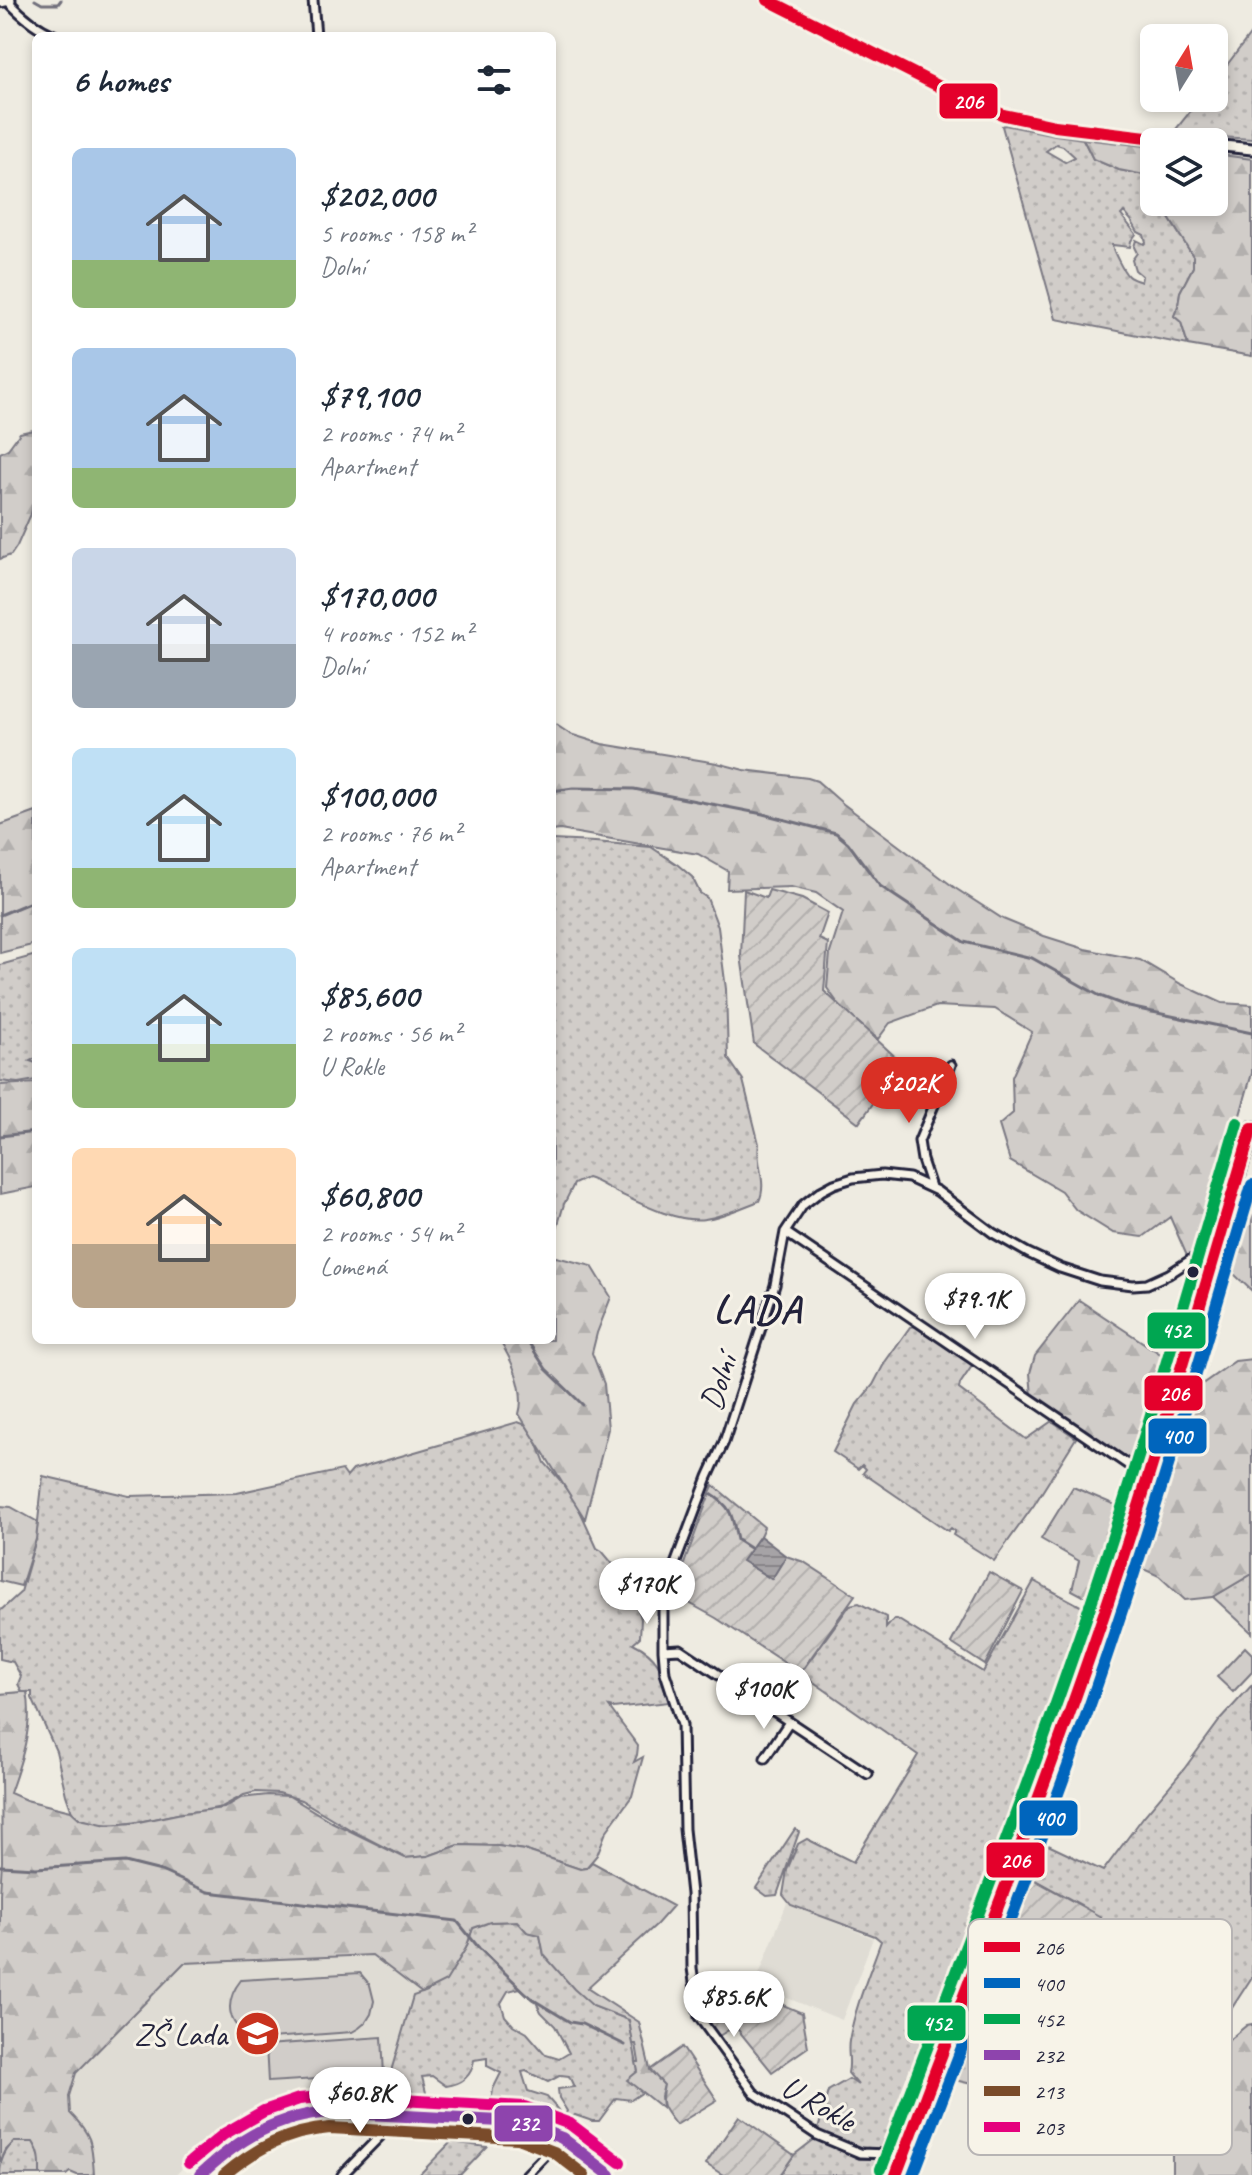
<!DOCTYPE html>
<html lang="en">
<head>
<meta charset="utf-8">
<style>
  :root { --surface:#fff; --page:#f6f6f7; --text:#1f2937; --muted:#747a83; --accent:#d93025 }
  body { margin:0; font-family:Caveat,sans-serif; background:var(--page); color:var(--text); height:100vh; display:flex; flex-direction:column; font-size:30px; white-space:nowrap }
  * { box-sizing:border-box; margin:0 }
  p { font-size:26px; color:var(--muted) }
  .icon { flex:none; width:44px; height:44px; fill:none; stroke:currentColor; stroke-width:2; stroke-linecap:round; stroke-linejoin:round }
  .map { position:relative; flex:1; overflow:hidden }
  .sheet { position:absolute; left:32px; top:32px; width:524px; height:1312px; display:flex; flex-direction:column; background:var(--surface); border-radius:12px; box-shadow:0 4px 12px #0003 }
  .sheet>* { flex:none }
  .needle { width:52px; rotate:11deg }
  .buttons { position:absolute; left:1140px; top:24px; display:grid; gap:16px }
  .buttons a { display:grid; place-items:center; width:88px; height:88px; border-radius:12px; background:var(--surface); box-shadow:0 4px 12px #0003; font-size:40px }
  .price { position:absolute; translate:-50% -68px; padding:0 18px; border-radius:28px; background:#fff; color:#222; font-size:26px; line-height:52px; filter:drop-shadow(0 2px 4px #0008) }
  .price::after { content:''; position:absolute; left:50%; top:48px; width:24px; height:18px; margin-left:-12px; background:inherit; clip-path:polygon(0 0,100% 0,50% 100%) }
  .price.current { background:var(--accent); color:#fff }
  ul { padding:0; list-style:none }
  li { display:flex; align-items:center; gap:24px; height:200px; padding:0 40px }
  li span { display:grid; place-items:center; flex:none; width:224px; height:160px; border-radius:12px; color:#555 }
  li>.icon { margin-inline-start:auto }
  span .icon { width:96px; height:96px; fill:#fffc; stroke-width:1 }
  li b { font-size:34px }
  h2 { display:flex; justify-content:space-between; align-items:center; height:96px; padding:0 40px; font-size:34px }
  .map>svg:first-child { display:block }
  .built { fill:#dfdcd4 }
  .grass { fill:url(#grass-dots); stroke:#7a7882; stroke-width:2; fill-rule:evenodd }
  .forest { fill:url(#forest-firs); stroke:#7a7882; stroke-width:2 }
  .park { fill:#d1cdc9; stroke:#7a7882; stroke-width:2 }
  .garden { fill:url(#garden-furrows); stroke:#7a7882; stroke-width:2 }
  .water { fill:url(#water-rules); stroke:#716f7b; stroke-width:2 }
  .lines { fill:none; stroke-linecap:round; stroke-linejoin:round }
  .stream { stroke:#716f7b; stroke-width:3 }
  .minor-casing { stroke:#22223b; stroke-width:13 }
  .tertiary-casing { stroke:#22223b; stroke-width:15 }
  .primary-casing { stroke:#22223b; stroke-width:18 }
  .minor { stroke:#f7f3e8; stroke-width:7 }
  .tertiary { stroke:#f7f3e8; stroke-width:9 }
  .primary { stroke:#f7f3e8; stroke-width:12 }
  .bus-1-casing { stroke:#f7f3e8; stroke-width:18 }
  .bus-2-casing { stroke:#f7f3e8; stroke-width:18 }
  .bus-3-casing { stroke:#f7f3e8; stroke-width:18 }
  .bus-4-casing { stroke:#f7f3e8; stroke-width:18 }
  .bus-5-casing { stroke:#f7f3e8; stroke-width:18 }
  .bus-6-casing { stroke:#f7f3e8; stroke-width:18 }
  .bus-1 { stroke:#e4002b; stroke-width:12 }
  .bus-2 { stroke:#0065bd; stroke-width:12 }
  .bus-3 { stroke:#00a651; stroke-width:12 }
  .bus-4 { stroke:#8e44ad; stroke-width:12 }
  .bus-5 { stroke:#7a4b2a; stroke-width:12 }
  .bus-6 { stroke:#e5007d; stroke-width:12 }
  .bus-dot { fill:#22223b; stroke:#f7f3e8; stroke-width:3 }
  .labels { text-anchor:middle; stroke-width:6; stroke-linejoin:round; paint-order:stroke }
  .street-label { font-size:32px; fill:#22223b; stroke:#f7f3e8 }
  .poi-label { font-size:32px; fill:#22223b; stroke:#f7f3e8; text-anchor:end }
  .district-label { font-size:40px; font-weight:bold; letter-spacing:2px; fill:#22223b; stroke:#f7f3e8 }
  .key { fill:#f7f3e8; stroke:#b7b4b4; stroke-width:2 }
  .key-label { font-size:22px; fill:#22223b }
  .line-badge { stroke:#f7f3e8; stroke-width:3 }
  .badge-label { font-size:22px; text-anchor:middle; font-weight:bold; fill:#fff }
</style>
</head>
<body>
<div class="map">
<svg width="1252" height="2175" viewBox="0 0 1252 2175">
  <defs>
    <pattern id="grass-dots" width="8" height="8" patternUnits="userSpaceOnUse" patternTransform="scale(2)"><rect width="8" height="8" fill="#d1cdc9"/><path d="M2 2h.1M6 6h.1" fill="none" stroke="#b3b0ae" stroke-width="1.8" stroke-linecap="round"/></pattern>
    <pattern id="forest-firs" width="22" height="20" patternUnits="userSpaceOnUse" patternTransform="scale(2)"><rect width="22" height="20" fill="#d1cdc9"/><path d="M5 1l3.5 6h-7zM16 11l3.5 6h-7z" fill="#b3b0ae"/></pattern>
    <pattern id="garden-furrows" width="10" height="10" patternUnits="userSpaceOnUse" patternTransform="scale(2)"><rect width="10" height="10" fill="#d1cdc9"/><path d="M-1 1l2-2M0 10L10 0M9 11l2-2" fill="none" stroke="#b3b0ae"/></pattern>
    <pattern id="water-rules" width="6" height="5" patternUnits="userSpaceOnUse" patternTransform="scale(2)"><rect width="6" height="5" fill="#a6a3a6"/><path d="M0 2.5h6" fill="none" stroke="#878488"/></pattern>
  </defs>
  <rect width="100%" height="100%" fill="#eeebe1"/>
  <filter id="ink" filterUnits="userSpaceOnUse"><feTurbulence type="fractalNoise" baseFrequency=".0125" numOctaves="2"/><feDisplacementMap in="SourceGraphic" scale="16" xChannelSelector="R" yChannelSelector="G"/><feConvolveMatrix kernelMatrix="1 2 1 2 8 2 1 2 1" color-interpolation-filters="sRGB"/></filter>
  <g filter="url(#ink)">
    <path class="built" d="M787,1903L873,1938L842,2020L755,1985Z
      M372,1955L422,1993L413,1996L382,2102L325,2097L276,2098L209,2139L176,2175H94L92,2147L85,2128L70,2113L69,2096L76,2073L184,1963Z"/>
    <path class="grass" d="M1252,32V139L1172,134L1201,98H1214V82Z
      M1005,125L1055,135L1083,139L1093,159L1119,170L1144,175L1154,193V202H1159L1193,256V267L1180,292L1178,306L1174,316L1181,322L1188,345L1056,319L1002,126ZM1056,144L1063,146L1075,157L1065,162L1046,151ZM1124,212L1131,220L1138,232L1144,235L1146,242L1144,244L1136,240L1134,247L1137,253L1132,260L1135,270L1142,276L1141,282C1136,280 1131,279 1128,276C1123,271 1113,251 1112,245L1130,247L1131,241L1136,234L1121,215Z
      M552,840L595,842L651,847L678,865L692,877L700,893L707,898L718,927L726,989L728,1058L743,1080L759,1144C755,1163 768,1182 759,1201C743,1207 722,1217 705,1219C679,1223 643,1205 620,1194C608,1189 599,1181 587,1178L574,1184L564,1204L552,1245Z
      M36,955V1058L30,1061L36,1063V1080L18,1083L0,1081V965Z
      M916,1326L959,1354L962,1358H965L974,1363L960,1384L959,1389L1026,1439L1052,1421L1076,1438L1034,1505L994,1561L953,1535L955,1531L951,1528L948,1531L863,1473L866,1469L862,1465L858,1469L833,1452L857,1404L873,1385L885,1362L910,1327Z
      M518,1422L526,1425L537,1442L545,1463L560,1480L577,1504L597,1548L602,1551L632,1587L641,1619L640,1637L633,1643C662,1657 663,1674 670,1702L613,1708L609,1707L638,1746L637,1755L634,1762L643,1757L632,1796L606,1832L597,1855L586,1868L580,1869L524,1850L498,1846L459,1845L428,1856L405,1858L351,1830L301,1800L279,1793L256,1792L244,1795L222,1807C208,1810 193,1812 178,1814C144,1820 106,1834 73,1815L66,1795L56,1751L32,1698V1692H22L18,1684L21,1676L13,1662L0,1659V1611L21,1592L36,1539L43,1476L129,1496L237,1493L342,1470L347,1477L353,1470Z
      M1252,1574V1633L1213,1597Z
      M1034,1581L1086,1609L1088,1624L1012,1827L969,1927L964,1951L955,1966L953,1975L954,1982L930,2045L923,2055L913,2096L904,2111L911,2119L899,2147C861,2151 852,2148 818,2130L828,2091L849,2079L858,2085L848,2073C851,2062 847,2052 849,2041C855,2007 869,1974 881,1941L875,1936L791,1905L783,1895L787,1870L798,1844L807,1839L853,1862C875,1826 897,1791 918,1755L805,1676L802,1671L850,1605L859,1603L886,1617V1628L894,1619H897L983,1672Z
      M1252,1685V1977L1206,2048L1188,2061L1180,2057L1174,2031L1179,1995L1169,1994C1159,2016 1155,2039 1146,2062L1124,2054L1107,2104C1087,2099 1078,2094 1061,2109L1036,2099L946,2078L994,1946L1013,1952L1062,1978L1081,1905L1022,1873L1033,1854L1046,1844L1103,1871L1144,1816L1184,1769L1220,1720Z
      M795,1829L799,1832L777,1895L767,1896L756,1888Z
      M517,1921L527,1931L540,1935L544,1955L593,2006L629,2020L638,2071L643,2092L631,2100L616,2098L599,2121H592L575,2115L561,2126L516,2113L490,2109L493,2089L501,2073L487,2066V2058L474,2060C472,2076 462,2084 446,2086L432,2076L422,2077L430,2108L382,2102L413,1996L428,1991L466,1948L473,1928L490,1922ZM520,1988L535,2000L541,2012L555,2026L569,2053L559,2059L546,2055L527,2033L513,2025L505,2016L501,2003L508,1991ZM526,2071L548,2082L561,2075L569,2076L574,2087L558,2089L559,2098L567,2111L564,2117L547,2097L528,2091L522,2072Z
      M816,2138L859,2159H889L892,2167L889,2175H780L794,2155Z
      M14,2141L34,2142L41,2160L40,2175H0C0,2160 4,2152 14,2141Z
      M451,2142L487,2147L460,2175H419Z"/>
    <path class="forest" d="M1083,139L1154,147V193L1144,175L1119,170L1093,159Z
      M1214,154L1252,159V356L1188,345L1181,322L1174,316L1178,306L1180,292L1193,267V256L1159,202H1214Z
      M33,430L36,432V491L31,514L17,546L11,555L0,559V453L8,449L20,433Z
      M552,722L570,734L602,744L717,763L744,770L808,778L817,781L842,803L955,888L1003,919L1044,936L1085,949L1140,960L1181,984L1222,1003L1252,1005V1073L1202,1248L1187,1256L1170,1217L1143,1237L1113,1233L1076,1210L1061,1191L1010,1161L999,1125L1013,1113L1012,1077L1032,1032L995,1009L937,1006L890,1023L878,1039L842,1009L827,988L830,953L843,912L816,893L791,887L727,889L728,871L698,854L560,830L552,831Z
      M36,812V944L0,953V825Z
      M36,1083V1187L0,1194V1085Z
      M1236,1198L1252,1199V1291L1220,1261Z
      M556,1257L592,1266L611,1297L597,1333L592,1353L604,1384L608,1429L585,1519L519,1414C526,1390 512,1360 499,1340H552V1258Z
      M1079,1300L1174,1363L1142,1467L1032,1396L1030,1373L1035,1356Z
      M1252,1359V1574L1213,1597L1185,1600L1159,1576L1130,1563L1131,1556C1147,1549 1159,1538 1157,1518C1157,1512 1152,1505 1149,1498L1181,1399L1235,1361Z
      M1073,1487L1132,1512L1102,1606L1072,1590L1079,1561L1041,1539Z
      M0,1506L11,1507L38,1522L36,1539L21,1586L0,1581Z
      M21,1692H27C34,1725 21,1762 10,1793L26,1800L71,1811L80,1819L107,1825L134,1823L182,1813L224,1808L241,1798L268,1795L289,1796L332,1822L405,1858L428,1856L459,1845L498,1846L524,1850L580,1869L586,1868L592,1862L673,1906L657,1924L587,1988L639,2022L650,2069L664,2085L661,2096L662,2108L627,2080L638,2071L636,2062H639L636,2044H633L629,2020L593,2006L574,1989L544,1955L540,1935L527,1932L517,1921L490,1922L473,1928L466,1948L446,1981L422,1993L372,1955L184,1963L76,2073L69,2096L70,2113C93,2136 92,2144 94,2175H77L70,2172L66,2175H40C40,2161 41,2154 33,2142H14L6,2150L0,2162V1894L2,1861L0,1694Z
      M1252,2024V2175H1172V2150L1211,2062L1230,2039L1247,2025Z"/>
    <path class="park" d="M1245,1647L1252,1654V1672L1233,1692L1217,1677Z
      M360,1973L370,1985L374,2001L371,2014L366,2022L359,2028L352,2032L257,2039C228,2029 222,2004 241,1980Z
      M382,2037L384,2075L268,2082L266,2045Z"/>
    <path class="garden" d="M744,890L766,898L769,890L802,899L828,913L819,939L828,943L824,991L902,1063L859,1123L754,1044L741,956Z
      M713,1485L764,1527L760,1536L743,1561L771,1579L786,1556L804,1562L855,1595L800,1673L716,1618L673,1594Z
      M989,1572L1023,1591L985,1665L951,1643Z
      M1022,1873L1101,1917L1062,1978L1013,1952L994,1946Z
      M750,1991L802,2013L808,2047L772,2072L735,2026L719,2036L709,2023Z
      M682,2047L717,2100L676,2125C663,2109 659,2106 664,2085L650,2070Z
      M739,2116L794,2155L780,2175H723L706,2164Z"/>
    <path class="water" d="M760,1536L786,1556L772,1579L742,1561Z"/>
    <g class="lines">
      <path class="stream" d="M35,0L42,4H58L61,0
        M552,791L573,788L634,789L763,814L836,833L848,843L880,886L964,942L1032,958L1100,996L1129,1007L1252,1033
        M0,915L36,900
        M0,1136L36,1132
        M527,1340L546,1369L583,1405
        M711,1494C733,1508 732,1516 737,1540L751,1549
        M0,1866L36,1868L125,1862L161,1871L208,1892L457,1921L479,1948L532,1999L570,2022L582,2024L625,2045"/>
      <defs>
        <path id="minor" d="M313,0L316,36
          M8,1C21,15 38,29 56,36
          M931,1187L922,1160L919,1141L951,1065
          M785,1232L1146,1477
          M663,1650L680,1649L868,1774
          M765,1758L789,1722
          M217,2159L233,2175
          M200,2175C227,2149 262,2124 298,2116C308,2113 319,2113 330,2112L520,2122L562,2138L610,2175
          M342,2175L400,2116
          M526,2175L562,2138
          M916,2175L902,2159L889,2154L860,2153L817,2135L754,2093L699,2017L692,1968L691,1894L684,1829L682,1725L665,1673L663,1650V1604L671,1575L708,1477L724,1442L741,1390L775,1285L785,1232L803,1205L821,1191L834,1184L853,1178L882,1175L909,1178L937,1191L993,1233L1028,1253L1060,1268L1100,1281L1133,1285L1147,1284L1169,1274L1192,1259L1213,1261"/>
        <path id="tertiary" d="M768,0L968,101L1004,115L1055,126L1188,142
          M0,2L10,0
          M1214,145L1252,149"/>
        <path id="primary" d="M896,2175L1064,1730L1105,1611L1179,1376L1252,1128"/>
      </defs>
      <use href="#minor" class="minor-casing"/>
      <use href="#tertiary" class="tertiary-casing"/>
      <use href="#primary" class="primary-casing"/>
      <use href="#minor" class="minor"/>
      <use href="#tertiary" class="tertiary"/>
      <use href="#primary" class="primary"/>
      <defs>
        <path id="bus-1" d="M768,0L968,101L1004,115L1055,126L1188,142
          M896,2175C966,1988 1040,1803 1104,1614C1158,1453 1204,1290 1252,1128"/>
        <path id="bus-2" d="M913,2175C969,2028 1027,1881 1080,1733C1144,1553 1198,1368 1252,1185"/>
        <path id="bus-3" d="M881,2169C951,1983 1025,1798 1089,1609C1143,1449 1189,1286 1237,1123"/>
        <path id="bus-4" d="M200,2175C239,2139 276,2116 330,2112L520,2122L562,2138L610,2175"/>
        <path id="bus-5" d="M224,2175C256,2148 289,2131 330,2128L517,2138L554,2152L584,2175"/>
        <path id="bus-6" d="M189,2163L224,2134L264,2111L299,2099L331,2096L524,2107L570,2124L620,2162"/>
      </defs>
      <use href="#bus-1" class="bus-1-casing"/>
      <use href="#bus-2" class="bus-2-casing"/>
      <use href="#bus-3" class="bus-3-casing"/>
      <use href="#bus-4" class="bus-4-casing"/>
      <use href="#bus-5" class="bus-5-casing"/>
      <use href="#bus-6" class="bus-6-casing"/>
      <use href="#bus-1" class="bus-1"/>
      <use href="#bus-2" class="bus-2"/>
      <use href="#bus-3" class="bus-3"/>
      <use href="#bus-4" class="bus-4"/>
      <use href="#bus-5" class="bus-5"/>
      <use href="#bus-6" class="bus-6"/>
    </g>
  </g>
  <defs>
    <symbol id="school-disc" viewBox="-11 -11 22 22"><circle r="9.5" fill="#c8321e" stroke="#f7f3e8"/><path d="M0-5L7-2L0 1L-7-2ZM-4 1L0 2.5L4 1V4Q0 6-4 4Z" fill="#fff"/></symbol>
  </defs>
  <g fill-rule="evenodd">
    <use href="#school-disc" x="232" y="2008" width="51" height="51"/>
  </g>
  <g class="bus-dot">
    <circle cx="1193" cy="1272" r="7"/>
    <circle cx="468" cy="2119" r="7"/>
  </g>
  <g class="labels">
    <g class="street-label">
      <text transform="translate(718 1382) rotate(-72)" y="11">Dolní</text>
      <text transform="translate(819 2103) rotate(30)" y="11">U Rokle</text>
    </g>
    <g class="poi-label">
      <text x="227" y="2045">ZŠ Lada</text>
    </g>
    <g class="district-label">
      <text x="758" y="1322">LADA</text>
    </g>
  </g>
  <rect x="968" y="1919" width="264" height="236" rx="12" class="key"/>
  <rect x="984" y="1942" width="36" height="10" fill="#e4002b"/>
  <rect x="984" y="1978" width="36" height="10" fill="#0065bd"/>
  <rect x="984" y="2014" width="36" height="10" fill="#00a651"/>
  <rect x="984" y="2050" width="36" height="10" fill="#8e44ad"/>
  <rect x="984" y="2086" width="36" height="10" fill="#7a4b2a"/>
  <rect x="984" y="2122" width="36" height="10" fill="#e5007d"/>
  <g class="key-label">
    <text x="1034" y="1955">206</text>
    <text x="1034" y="1991">400</text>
    <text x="1034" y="2027">452</text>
    <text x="1034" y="2063">232</text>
    <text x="1034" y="2099">213</text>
    <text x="1034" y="2135">203</text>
  </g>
  <g class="line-badge">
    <rect x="938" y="82" width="61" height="38" rx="8" fill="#e4002b"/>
    <rect x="1146" y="1311" width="61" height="39" rx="8" fill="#00a651"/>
    <rect x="1143" y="1374" width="61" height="38" rx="8" fill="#e4002b"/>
    <rect x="1147" y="1417" width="61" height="38" rx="8" fill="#0065bd"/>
    <rect x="1018" y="1799" width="61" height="38" rx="8" fill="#0065bd"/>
    <rect x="985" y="1841" width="61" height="38" rx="8" fill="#e4002b"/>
    <rect x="906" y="2004" width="61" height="38" rx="8" fill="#00a651"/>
    <rect x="493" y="2104" width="61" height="39" rx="8" fill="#8e44ad"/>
  </g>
  <g class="badge-label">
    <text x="968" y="109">206</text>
    <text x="1176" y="1338">452</text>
    <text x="1174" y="1401">206</text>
    <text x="1177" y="1444">400</text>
    <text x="1049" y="1826">400</text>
    <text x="1015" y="1868">206</text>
    <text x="937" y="2031">452</text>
    <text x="524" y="2131">232</text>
  </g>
</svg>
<div class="buttons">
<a><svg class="needle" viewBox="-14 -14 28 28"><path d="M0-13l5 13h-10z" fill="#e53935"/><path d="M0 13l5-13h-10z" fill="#747a83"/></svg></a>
<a><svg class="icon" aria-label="layers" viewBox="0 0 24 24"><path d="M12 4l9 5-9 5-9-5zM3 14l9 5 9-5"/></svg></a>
</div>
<b class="price current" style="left:909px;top:1125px">$202K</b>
<b class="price" style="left:975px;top:1341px">$79.1K</b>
<b class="price" style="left:647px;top:1626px">$170K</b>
<b class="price" style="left:764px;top:1731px">$100K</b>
<b class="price" style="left:734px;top:2039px">$85.6K</b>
<b class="price" style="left:360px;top:2135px">$60.8K</b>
<section class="sheet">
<h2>6 homes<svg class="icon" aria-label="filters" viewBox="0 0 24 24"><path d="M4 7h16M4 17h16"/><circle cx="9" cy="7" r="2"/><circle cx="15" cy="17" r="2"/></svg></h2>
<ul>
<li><span style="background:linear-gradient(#a9c7e8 70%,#8fb573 0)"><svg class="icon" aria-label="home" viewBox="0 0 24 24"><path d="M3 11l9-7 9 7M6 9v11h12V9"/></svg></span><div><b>$202,000</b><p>5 rooms · 158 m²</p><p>Dolní</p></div></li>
<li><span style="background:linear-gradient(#a9c7e8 75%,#8fb573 0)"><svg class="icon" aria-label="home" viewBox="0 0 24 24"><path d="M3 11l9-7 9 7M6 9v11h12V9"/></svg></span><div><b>$79,100</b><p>2 rooms · 74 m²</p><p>Apartment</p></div></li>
<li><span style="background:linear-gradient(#c9d6e8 60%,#9aa5b1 0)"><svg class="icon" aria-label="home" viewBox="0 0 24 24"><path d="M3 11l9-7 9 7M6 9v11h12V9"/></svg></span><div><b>$170,000</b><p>4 rooms · 152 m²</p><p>Dolní</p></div></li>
<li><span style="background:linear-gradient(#bfe0f5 75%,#8fb573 0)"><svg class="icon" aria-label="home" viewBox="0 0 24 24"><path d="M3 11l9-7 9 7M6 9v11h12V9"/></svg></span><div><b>$100,000</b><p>2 rooms · 76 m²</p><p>Apartment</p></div></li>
<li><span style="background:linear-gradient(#bfe0f5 60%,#8fb573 0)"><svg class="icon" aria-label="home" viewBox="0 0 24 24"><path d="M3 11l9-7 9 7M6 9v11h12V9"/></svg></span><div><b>$85,600</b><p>2 rooms · 56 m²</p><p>U Rokle</p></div></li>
<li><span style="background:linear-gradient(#ffd9b3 60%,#b9a48a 0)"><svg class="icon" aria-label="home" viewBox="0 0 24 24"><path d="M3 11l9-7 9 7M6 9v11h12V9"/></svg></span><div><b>$60,800</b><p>2 rooms · 54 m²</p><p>Lomená</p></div></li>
</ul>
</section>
</div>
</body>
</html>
